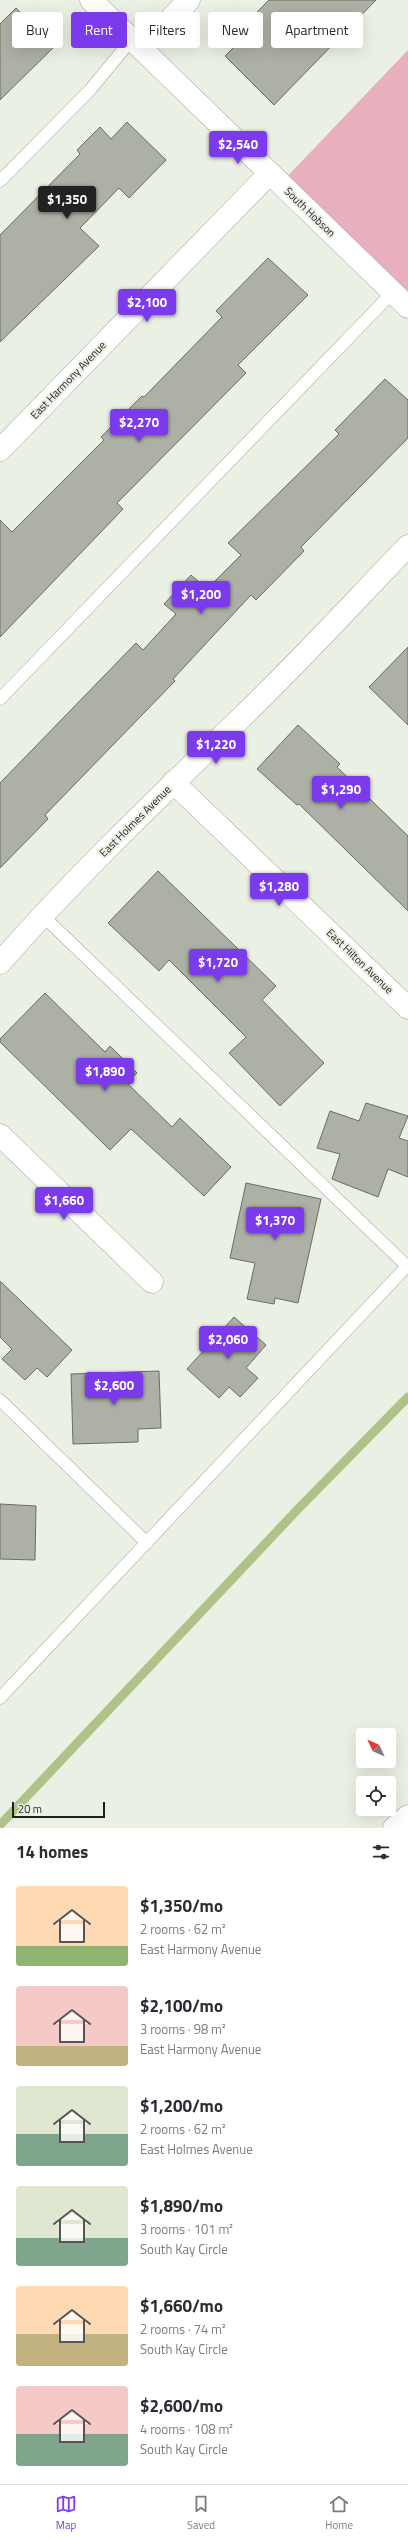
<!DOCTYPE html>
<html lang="en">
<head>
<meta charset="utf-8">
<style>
  :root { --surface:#fff; --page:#f2f2f3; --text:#2b2b33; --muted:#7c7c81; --line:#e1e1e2; --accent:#7c3aed }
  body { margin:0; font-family:"Titillium Web",sans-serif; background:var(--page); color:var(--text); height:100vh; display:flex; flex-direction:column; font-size:15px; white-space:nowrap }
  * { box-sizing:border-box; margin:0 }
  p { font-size:13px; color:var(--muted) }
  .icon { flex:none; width:22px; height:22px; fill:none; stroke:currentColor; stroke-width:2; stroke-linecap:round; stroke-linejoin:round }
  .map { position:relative; height:1828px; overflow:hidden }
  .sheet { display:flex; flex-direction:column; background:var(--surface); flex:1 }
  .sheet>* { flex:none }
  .hud { position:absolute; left:12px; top:12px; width:384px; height:36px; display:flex; gap:8px }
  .needle { width:26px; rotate:314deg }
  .tools { position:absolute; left:356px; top:1728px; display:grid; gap:8px }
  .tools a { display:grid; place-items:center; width:40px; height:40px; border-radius:4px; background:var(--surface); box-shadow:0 4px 16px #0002; font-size:20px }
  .scale { position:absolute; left:12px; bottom:10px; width:93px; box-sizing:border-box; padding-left:4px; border:2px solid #1e201b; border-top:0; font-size:11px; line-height:14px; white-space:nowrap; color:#1e201b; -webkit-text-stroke:3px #ebf0e4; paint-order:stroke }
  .price { position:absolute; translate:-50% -34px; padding:0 9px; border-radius:4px; background:var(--accent); color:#fff; font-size:13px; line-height:26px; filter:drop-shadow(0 1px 2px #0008) }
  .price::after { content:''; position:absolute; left:50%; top:24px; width:12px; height:9px; margin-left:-6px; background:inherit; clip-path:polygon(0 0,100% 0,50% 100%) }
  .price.active { background:#222; color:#fff }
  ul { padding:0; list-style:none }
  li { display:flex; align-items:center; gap:12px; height:100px; padding:0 16px }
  li span { display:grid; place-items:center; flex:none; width:112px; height:80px; border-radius:4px; color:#555 }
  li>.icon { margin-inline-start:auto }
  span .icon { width:48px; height:48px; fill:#fffc; stroke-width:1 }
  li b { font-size:17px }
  h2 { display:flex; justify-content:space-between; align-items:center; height:48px; padding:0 16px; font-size:17px }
  .tag { padding:0 14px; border-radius:4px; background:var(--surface); box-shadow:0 4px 16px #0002; font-size:14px; line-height:36px }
  .tag.active { background:var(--accent); color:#fff }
  .tab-bar { display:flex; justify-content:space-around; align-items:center; height:56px; border-top:1px solid var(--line); background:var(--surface); font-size:11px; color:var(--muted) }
  .tab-bar a { display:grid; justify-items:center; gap:2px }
  .tab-bar .active { color:var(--accent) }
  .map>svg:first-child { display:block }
  .green { fill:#eaafbd }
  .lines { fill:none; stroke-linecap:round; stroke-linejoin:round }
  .stream { stroke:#afc389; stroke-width:9 }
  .building { fill:#acb0a5; stroke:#696d63 }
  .service-casing { stroke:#a3a89d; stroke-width:13 }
  .minor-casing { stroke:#a3a89d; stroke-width:23 }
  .tertiary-casing { stroke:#a3a89d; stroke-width:23 }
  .motorway-casing { stroke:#a3a89d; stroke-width:23 }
  .service { stroke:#fff; stroke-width:12 }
  .minor { stroke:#fff; stroke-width:22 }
  .tertiary { stroke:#fff; stroke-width:22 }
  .motorway { stroke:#fff; stroke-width:22 }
  .labels { text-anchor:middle; stroke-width:4; stroke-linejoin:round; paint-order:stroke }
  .street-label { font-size:11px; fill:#1e201b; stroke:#ebf0e4 }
</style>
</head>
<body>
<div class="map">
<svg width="408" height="1828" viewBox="0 0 408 1828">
  <rect width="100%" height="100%" fill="#ebf0e4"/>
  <path class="green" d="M408,50V307L281,183Z"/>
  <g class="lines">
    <path class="stream" d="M0,1825L299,1508L408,1397"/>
  </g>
  <path class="building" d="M269,0H376L274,105L225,56L244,37L238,31Z
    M16,8L54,47L0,100V24Z
    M127,122L166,160L129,198L119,188L80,228L99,246L0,342V235L80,154L77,150L100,127L111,139Z
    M268,258L308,295L238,365L246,373L117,503L123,509L0,637V520L12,532L104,440L101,437L142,396L144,397L222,317L216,311Z
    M385,379L408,400V438L301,547L304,551L256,600L251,595L173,679L175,681L45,815L48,819L0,868V783L136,643L143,650L176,614L164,604L191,575L207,589L241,555L228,543L339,434L335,430Z
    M408,647V725L369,687Z
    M298,725L340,764L337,767L408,836V911L299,804L297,805L257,769Z
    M158,871L276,986L262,1000L324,1063L280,1106L229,1053L246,1037L169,960L159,971L108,923Z
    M45,993L105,1052L110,1046L137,1073L127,1083L172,1127L180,1118L231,1167L204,1196L131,1129L110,1150L0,1042V1039Z
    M366,1103L408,1116L399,1138L408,1141V1177L388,1169L378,1197L332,1179L340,1154L317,1148L330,1111L359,1121Z
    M246,1183L321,1199L298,1303L275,1298L274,1304L247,1299L255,1263L230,1258Z
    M0,1281L72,1350L47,1377L37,1368L25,1380L2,1359L12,1349L0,1337Z
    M234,1317L266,1345L246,1368L258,1378L240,1397L229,1387L219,1398L187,1369Z
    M159,1371L161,1428L138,1429V1442L73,1444L71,1374Z
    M0,1504L36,1506L35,1560L0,1559Z"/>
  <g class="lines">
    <defs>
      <path id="service" d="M0,181L90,90L132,39
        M0,699L393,292
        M42,915L407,1266
        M0,1400L147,1543
        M0,1698L408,1265"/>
      <path id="minor" d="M142,48L189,0
        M0,450L270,173
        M173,782L408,1008
        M0,963C76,876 159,797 242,717C299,662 353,603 408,546
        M0,1135L152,1282"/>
      <path id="tertiary" d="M91,0L408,307"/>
      <path id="motorway" d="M394,1828L408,1816"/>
    </defs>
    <use href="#service" class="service-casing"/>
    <use href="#minor" class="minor-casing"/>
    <use href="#tertiary" class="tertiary-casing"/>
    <use href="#motorway" class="motorway-casing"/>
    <use href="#service" class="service"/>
    <use href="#minor" class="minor"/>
    <use href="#tertiary" class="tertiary"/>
    <use href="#motorway" class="motorway"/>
  </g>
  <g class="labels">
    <g class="street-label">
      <text transform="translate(310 212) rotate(44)" y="4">South Hobson</text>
      <text transform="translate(68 380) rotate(-46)" y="4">East Harmony Avenue</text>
      <text transform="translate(135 821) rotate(-45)" y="4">East Holmes Avenue</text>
      <text transform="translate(360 961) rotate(44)" y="4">East Hilton Avenue</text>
    </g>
  </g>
</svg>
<div class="tools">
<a><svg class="needle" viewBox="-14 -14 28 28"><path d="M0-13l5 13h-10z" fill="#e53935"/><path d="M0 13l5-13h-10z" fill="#7c7c81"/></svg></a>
<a><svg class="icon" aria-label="locate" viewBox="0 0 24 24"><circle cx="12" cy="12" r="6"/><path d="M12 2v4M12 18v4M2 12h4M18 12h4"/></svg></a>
</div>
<div class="scale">20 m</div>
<b class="price" style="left:238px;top:165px">$2,540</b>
<b class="price active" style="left:67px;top:220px">$1,350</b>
<b class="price" style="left:147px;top:323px">$2,100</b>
<b class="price" style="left:139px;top:443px">$2,270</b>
<b class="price" style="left:201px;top:615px">$1,200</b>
<b class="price" style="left:216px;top:765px">$1,220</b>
<b class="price" style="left:341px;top:810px">$1,290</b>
<b class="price" style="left:279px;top:907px">$1,280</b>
<b class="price" style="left:218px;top:983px">$1,720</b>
<b class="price" style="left:105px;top:1092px">$1,890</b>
<b class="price" style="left:64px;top:1221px">$1,660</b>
<b class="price" style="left:275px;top:1241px">$1,370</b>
<b class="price" style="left:228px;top:1360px">$2,060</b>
<b class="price" style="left:114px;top:1406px">$2,600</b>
<div class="hud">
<a class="tag">Buy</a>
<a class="tag active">Rent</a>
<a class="tag">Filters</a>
<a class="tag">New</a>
<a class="tag">Apartment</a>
</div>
</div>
<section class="sheet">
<h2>14 homes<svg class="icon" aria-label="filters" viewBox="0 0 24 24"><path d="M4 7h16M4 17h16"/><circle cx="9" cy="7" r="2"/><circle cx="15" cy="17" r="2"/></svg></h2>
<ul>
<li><span style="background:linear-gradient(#ffd9b3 75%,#8fb573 0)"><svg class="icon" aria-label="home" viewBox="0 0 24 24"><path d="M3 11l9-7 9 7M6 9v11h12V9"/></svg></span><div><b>$1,350/mo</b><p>2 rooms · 62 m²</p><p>East Harmony Avenue</p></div></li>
<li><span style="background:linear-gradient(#f6c9c9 75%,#c2b280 0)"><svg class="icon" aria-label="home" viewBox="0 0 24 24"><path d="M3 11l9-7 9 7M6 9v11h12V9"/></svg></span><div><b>$2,100/mo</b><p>3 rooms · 98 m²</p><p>East Harmony Avenue</p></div></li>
<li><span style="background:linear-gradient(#dfe7d0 60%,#7fa58c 0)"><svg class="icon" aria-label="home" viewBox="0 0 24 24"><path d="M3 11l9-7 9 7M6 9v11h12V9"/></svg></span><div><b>$1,200/mo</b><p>2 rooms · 62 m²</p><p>East Holmes Avenue</p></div></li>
<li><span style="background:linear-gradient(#dfe7d0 65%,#7fa58c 0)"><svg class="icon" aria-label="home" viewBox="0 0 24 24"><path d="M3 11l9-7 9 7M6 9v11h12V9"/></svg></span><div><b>$1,890/mo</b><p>3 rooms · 101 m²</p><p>South Kay Circle</p></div></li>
<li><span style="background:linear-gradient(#ffd9b3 60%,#c2b280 0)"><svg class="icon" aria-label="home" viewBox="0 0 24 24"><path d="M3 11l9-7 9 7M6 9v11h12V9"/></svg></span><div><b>$1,660/mo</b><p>2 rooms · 74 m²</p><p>South Kay Circle</p></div></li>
<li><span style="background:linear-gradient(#f6c9c9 60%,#7fa58c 0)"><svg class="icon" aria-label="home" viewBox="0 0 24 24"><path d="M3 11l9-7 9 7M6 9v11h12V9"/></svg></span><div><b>$2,600/mo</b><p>4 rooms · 108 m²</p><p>South Kay Circle</p></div></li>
</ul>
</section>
<nav class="tab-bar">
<a class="active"><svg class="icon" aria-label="map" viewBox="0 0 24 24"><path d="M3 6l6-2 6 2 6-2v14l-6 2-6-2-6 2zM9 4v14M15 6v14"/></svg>Map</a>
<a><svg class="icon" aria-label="saved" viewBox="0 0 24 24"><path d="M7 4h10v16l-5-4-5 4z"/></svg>Saved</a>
<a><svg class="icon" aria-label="home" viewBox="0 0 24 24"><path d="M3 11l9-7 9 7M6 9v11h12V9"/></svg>Home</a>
</nav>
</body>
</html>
